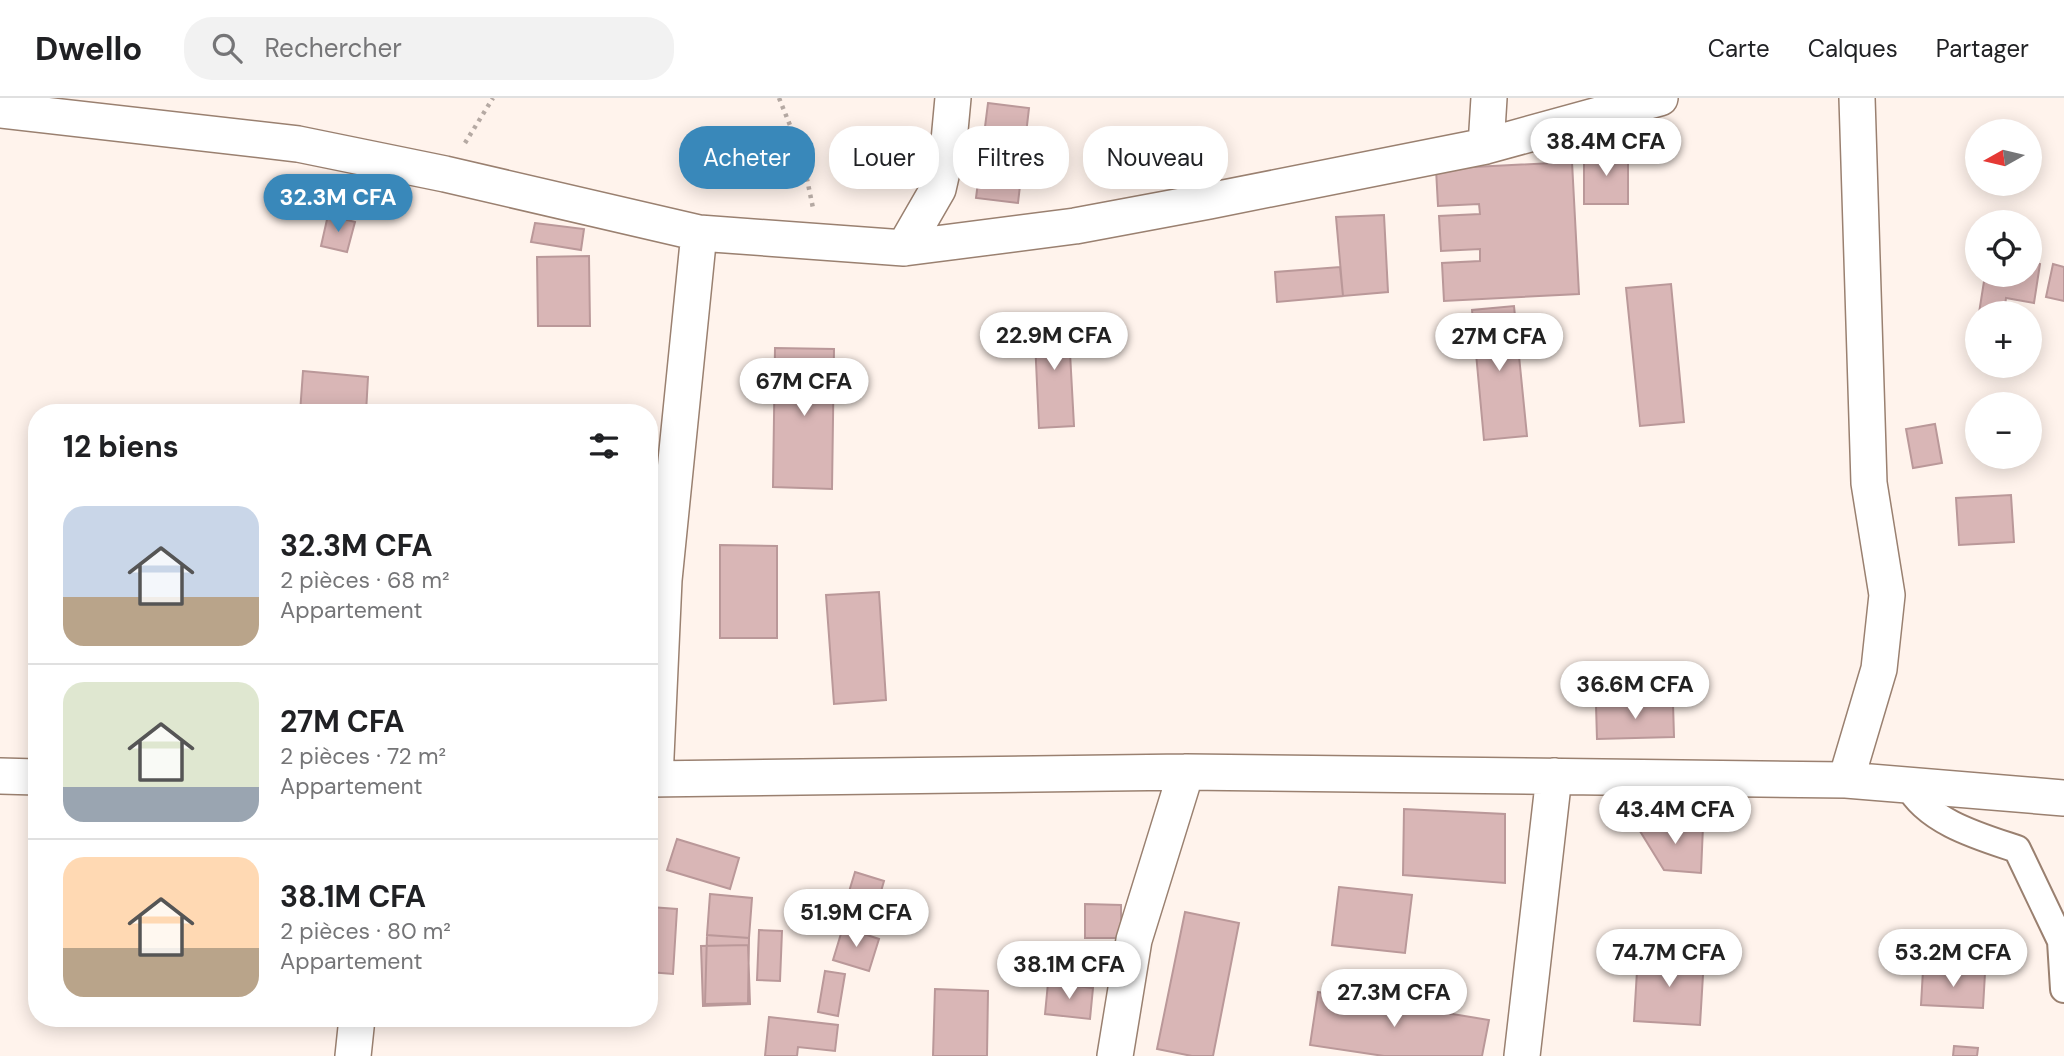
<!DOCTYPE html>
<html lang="fr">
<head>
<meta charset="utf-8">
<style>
  :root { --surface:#fff; --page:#f2f2f2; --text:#202124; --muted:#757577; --line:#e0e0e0; --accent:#3988ba }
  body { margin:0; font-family:"DM Sans",sans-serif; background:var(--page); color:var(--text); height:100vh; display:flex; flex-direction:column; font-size:26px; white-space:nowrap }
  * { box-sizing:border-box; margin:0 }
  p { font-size:23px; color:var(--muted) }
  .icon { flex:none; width:38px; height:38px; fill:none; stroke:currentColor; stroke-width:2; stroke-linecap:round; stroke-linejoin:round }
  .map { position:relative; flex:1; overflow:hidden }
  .sheet { position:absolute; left:28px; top:306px; width:630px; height:623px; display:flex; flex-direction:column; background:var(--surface); border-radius:28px; box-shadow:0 4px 18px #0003 }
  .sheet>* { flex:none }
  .banner { position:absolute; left:679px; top:28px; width:665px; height:63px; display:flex; gap:14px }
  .needle { width:46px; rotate:262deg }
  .fabs { position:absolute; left:1965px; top:21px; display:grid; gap:14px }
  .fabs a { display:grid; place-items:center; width:77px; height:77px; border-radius:50%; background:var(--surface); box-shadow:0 4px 18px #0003; font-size:35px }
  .price { position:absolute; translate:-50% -60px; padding:0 16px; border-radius:24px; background:#fff; color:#222; font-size:23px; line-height:46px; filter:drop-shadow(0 2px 4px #0008) }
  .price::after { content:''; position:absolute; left:50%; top:42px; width:21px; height:16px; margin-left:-10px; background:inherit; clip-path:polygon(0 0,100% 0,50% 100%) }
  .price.current { background:var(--accent); color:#fff }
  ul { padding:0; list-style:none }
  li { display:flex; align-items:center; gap:21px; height:175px; padding:0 35px }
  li+li { border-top:2px solid var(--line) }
  li span { display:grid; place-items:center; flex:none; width:196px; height:140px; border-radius:21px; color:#555 }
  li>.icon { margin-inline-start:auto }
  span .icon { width:84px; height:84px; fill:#fffc; stroke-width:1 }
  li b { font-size:30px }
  h2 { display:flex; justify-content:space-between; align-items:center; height:84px; padding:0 35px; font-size:30px }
  .tag { padding:0 24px; border-radius:28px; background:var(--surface); box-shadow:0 4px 18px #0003; font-size:24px; line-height:63px }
  .tag.current { background:var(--accent); color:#fff }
  header { display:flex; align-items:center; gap:42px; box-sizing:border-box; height:98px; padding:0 35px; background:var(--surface); border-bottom:2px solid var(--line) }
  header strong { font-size:33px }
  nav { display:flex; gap:38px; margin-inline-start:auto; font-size:24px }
  .search { width:490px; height:63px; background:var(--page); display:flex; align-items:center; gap:18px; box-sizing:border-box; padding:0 24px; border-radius:28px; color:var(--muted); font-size:26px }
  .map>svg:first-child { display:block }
  .building { fill:#d9b6b6; stroke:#ba9899; stroke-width:2 }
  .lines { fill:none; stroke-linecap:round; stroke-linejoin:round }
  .pedestrian-casing { stroke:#9a8070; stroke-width:30 }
  .minor-casing { stroke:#9a8070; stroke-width:38 }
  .path { stroke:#b5a9a3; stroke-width:4.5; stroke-dasharray:3.5 5; stroke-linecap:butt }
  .pedestrian { stroke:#fff; stroke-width:26 }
  .minor { stroke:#fff; stroke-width:35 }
</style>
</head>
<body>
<header>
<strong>Dwello</strong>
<div class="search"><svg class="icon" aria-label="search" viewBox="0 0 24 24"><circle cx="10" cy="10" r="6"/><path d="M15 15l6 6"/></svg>Rechercher</div>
<nav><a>Carte</a><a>Calques</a><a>Partager</a></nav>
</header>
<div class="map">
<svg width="2064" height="958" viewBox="0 0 2064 958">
  <rect width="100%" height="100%" fill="#fff3ec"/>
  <path class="building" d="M988,5L1029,10L1018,105L976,100Z
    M1584,53H1628V106H1584Z
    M1572,64L1579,196L1444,203L1442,165L1480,163V151L1441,153L1439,118L1480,116L1479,106L1438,108L1436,71Z
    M328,117L355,124L347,154L321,148Z
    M1384,117L1388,194L1343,198L1336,119Z
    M535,125L584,131L581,152L531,144Z
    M589,158L590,228H538L537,159Z
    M2030,164L2040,166L2034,205L2006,200L2004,215H1979L1985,177H2030Z
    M2053,166L2064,169V203L2046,199Z
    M1340,169L1343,198L1277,204L1275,174Z
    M1671,186L1684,324L1640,328L1626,190Z
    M1514,208L1527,338L1484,342L1472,212Z
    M1068,218L1074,328L1039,330L1034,220Z
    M775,250L834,251L832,391L773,389Z
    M303,273L368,279L366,315H300Z
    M1935,326L1942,365L1913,370L1906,331Z
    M2011,397L2014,444L1959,447L1956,400Z
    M720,447L777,448V540H720Z
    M879,494L886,602L834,606L826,497Z
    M1673,605L1674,639L1597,641L1596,607Z
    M1404,711L1505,716V785L1403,777Z
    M1635,725L1703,728L1701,775L1664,772Z
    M677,741L739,760L730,791L667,772Z
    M855,774L884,783L870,832L840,823Z
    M37,784V886H33Z
    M1339,789L1412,797L1405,855L1332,847Z
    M710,796L752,800L749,840L707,837Z
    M1085,806L1121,807V840H1085Z
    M650,809L677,811L673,876L649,874Z
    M1185,814L1239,825L1213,958H1192L1157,951Z
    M843,829L879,841L869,873L833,862Z
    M759,832L782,833L780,883L757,882Z
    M707,837L749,840L748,905L705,906Z
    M748,847L750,906L703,908L701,848Z
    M1638,856L1704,860L1700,927L1634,923Z
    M1923,872L1985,875L1983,910L1921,907Z
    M825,873L845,876L838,918L818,914Z
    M1048,885L1093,890L1090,921L1045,916Z
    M935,891L988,893L987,958H933Z
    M1318,894L1489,922L1482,958H1384L1310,947Z
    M769,919L838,927L835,953L798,949L797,958H765Z
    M1954,948L1978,950L1977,958H1953Z"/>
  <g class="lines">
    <defs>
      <path id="pedestrian" d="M1908,687C1927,724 1981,739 2017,751L2061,843L2064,891"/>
      <path id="minor" d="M0,12L298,46L445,76L699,135L904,150L1075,128L1209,103L1486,48L1660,0
        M1486,48L1489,0
        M904,150L938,91L949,43L953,0
        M0,678L37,679
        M649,681L1186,674L1846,682L2064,700
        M655,681L664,482L699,135
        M1846,682L1879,571L1887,497L1869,385L1857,0
        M353,958L357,920
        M1115,958L1134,842L1186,674
        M1522,958L1554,678"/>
    </defs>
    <use href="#pedestrian" class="pedestrian-casing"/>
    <use href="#minor" class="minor-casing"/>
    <path class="path" d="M779,0L802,57L813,110
      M465,45L493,0"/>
    <use href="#pedestrian" class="pedestrian"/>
    <use href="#minor" class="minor"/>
  </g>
</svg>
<div class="fabs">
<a><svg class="needle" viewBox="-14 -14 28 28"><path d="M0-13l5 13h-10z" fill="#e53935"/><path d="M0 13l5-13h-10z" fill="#757577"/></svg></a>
<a><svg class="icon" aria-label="locate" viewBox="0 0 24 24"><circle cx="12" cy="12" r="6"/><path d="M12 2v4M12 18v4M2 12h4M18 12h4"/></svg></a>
<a>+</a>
<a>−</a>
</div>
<b class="price" style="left:1606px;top:80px">38.4M CFA</b>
<b class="price current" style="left:338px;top:136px">32.3M CFA</b>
<b class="price" style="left:1054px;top:274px">22.9M CFA</b>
<b class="price" style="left:1499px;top:275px">27M CFA</b>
<b class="price" style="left:804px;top:320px">67M CFA</b>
<b class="price" style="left:1635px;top:623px">36.6M CFA</b>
<b class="price" style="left:1675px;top:748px">43.4M CFA</b>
<b class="price" style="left:856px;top:851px">51.9M CFA</b>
<b class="price" style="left:1669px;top:891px">74.7M CFA</b>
<b class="price" style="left:1953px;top:891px">53.2M CFA</b>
<b class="price" style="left:1069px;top:903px">38.1M CFA</b>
<b class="price" style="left:1394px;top:931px">27.3M CFA</b>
<div class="banner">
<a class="tag current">Acheter</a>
<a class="tag">Louer</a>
<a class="tag">Filtres</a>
<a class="tag">Nouveau</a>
</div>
<section class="sheet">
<h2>12 biens<svg class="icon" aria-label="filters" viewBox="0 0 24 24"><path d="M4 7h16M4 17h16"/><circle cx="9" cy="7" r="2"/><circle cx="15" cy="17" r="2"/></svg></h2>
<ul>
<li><span style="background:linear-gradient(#c9d6e8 65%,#b9a48a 0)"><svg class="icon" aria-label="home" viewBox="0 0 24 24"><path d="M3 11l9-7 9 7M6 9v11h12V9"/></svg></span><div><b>32.3M CFA</b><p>2 pièces · 68 m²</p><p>Appartement</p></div></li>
<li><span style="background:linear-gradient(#dfe7d0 75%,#9aa5b1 0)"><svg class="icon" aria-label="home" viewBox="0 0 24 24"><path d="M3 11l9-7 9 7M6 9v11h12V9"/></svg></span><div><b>27M CFA</b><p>2 pièces · 72 m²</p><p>Appartement</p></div></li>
<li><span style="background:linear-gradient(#ffd9b3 65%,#b9a48a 0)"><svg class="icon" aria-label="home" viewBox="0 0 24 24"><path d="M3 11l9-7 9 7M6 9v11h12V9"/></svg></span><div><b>38.1M CFA</b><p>2 pièces · 80 m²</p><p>Appartement</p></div></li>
</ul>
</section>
</div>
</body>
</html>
